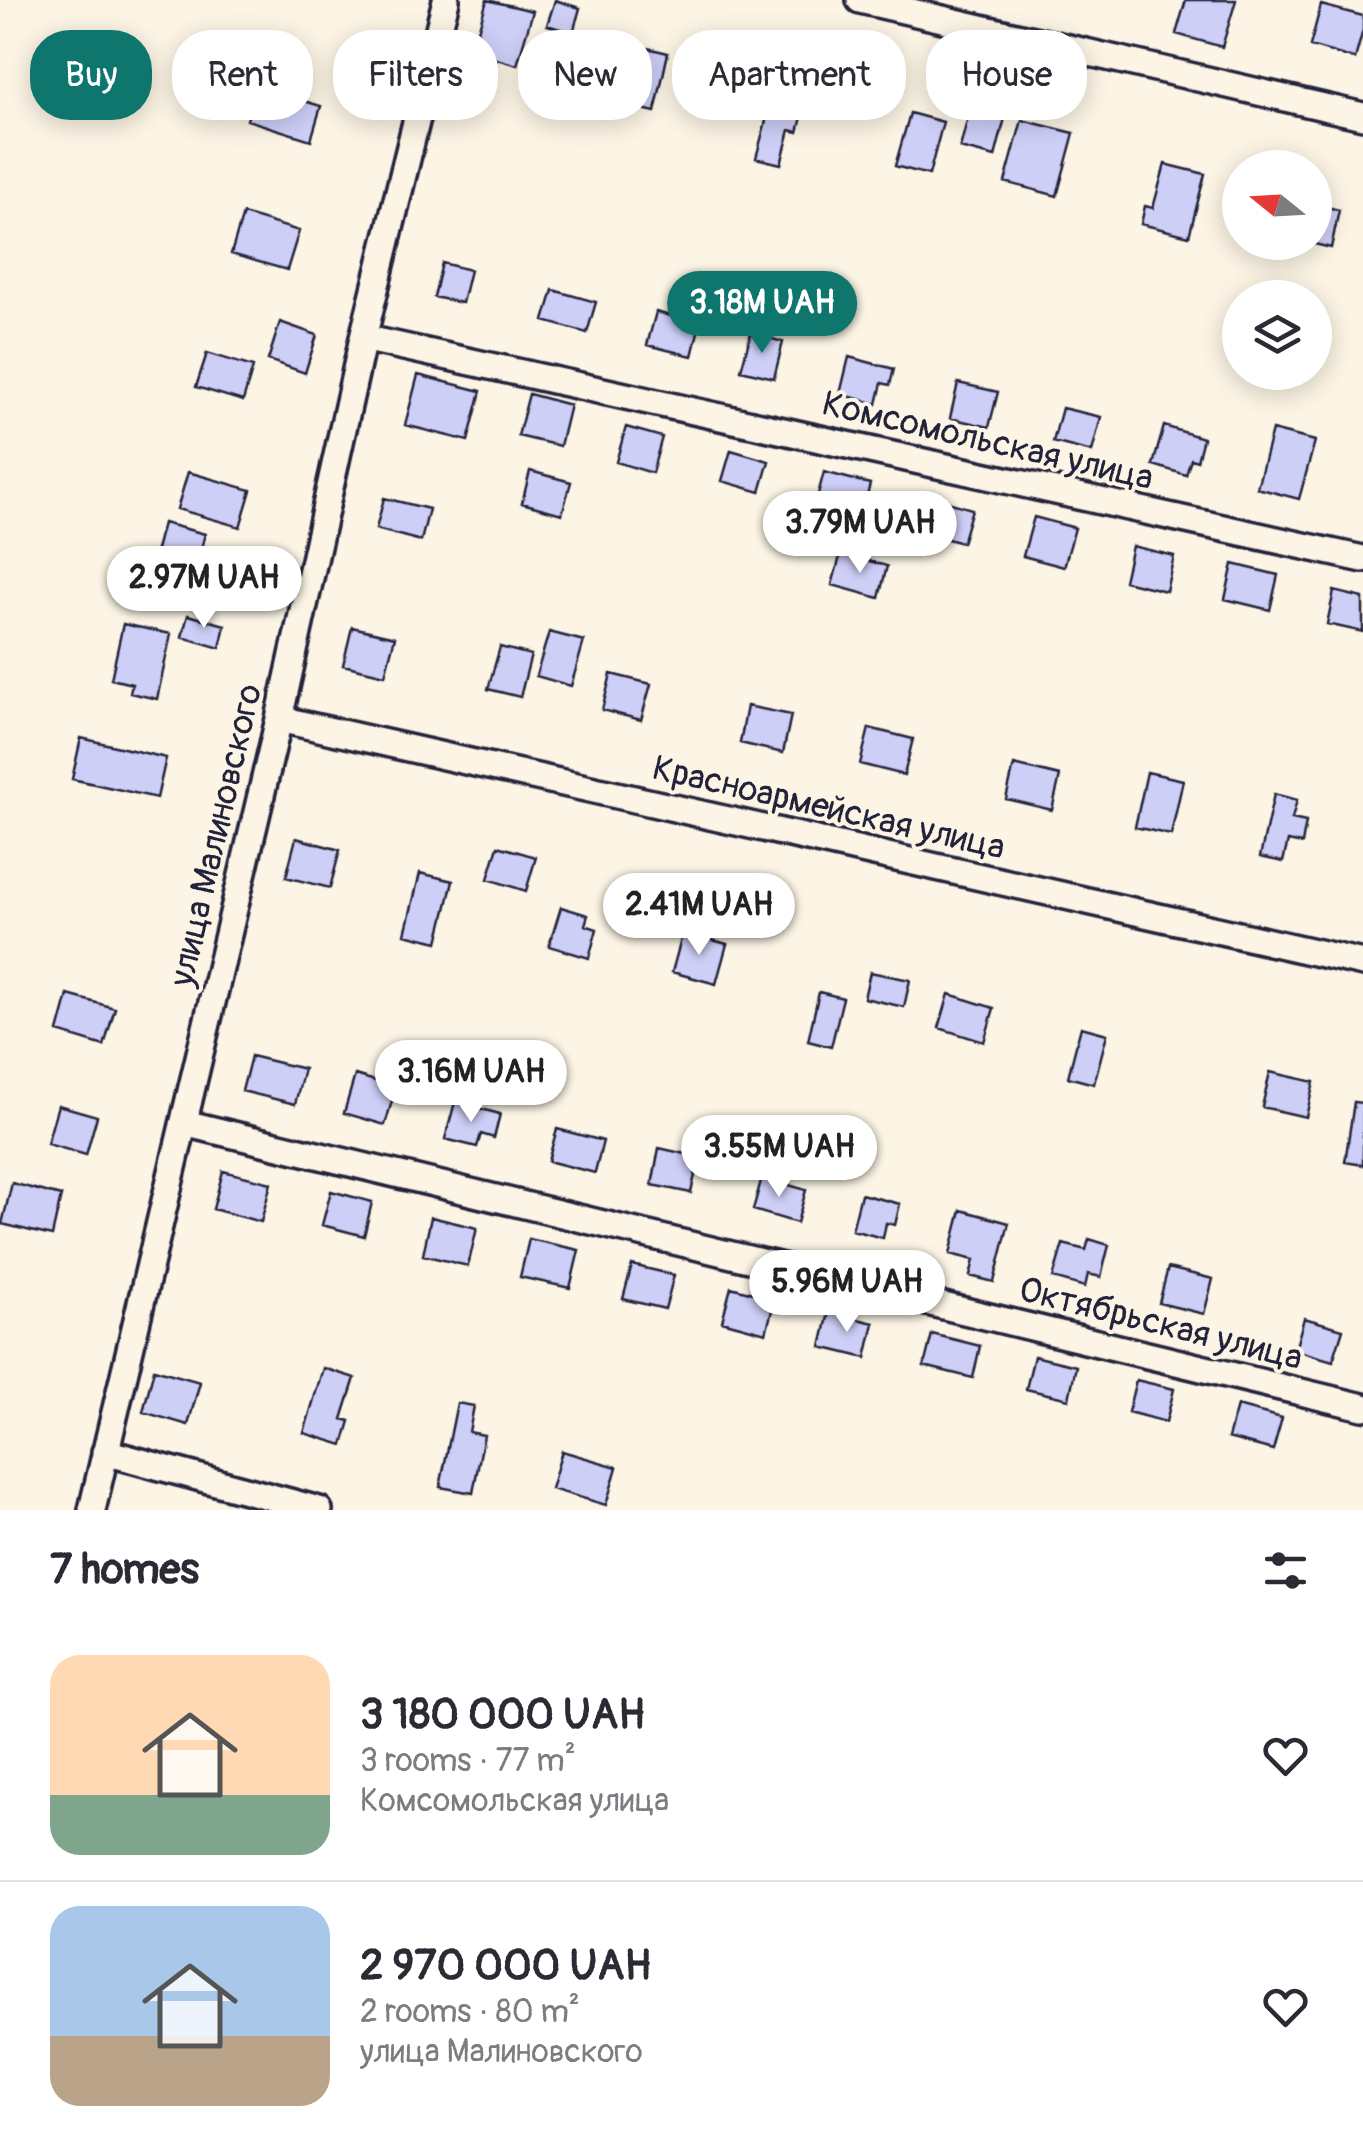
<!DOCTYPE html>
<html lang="en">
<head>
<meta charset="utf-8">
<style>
  :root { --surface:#fff; --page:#f2f2f3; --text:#2b2b33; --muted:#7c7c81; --line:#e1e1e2; --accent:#0f766e }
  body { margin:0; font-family:Pangolin,sans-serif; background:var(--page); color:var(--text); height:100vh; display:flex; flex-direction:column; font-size:38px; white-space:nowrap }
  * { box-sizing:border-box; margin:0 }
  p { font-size:32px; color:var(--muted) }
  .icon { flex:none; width:55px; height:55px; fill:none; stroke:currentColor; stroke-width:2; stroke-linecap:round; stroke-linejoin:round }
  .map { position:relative; height:1510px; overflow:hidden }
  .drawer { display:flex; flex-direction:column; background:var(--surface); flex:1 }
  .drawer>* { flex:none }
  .banner { position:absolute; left:30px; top:30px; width:1305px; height:90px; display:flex; gap:20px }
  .needle { width:65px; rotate:288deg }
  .fabs { position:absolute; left:1222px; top:150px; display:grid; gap:20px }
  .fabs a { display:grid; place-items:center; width:110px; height:110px; border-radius:50%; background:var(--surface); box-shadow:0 5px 25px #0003; font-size:50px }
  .price { position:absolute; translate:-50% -85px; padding:0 22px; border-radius:35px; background:#fff; color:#222; font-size:32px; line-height:65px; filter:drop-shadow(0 2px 5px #0008) }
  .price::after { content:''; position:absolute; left:50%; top:60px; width:30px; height:22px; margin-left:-15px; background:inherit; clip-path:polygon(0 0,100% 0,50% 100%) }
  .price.on { background:var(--accent); color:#fff }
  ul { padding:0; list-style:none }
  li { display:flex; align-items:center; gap:30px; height:250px; padding:0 50px }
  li+li { border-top:2px solid var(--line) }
  li span { display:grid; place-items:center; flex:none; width:280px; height:200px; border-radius:30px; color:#555 }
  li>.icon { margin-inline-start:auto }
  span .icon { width:120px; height:120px; fill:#fffc; stroke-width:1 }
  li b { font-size:42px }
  h2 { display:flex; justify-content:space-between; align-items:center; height:120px; padding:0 50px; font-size:42px }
  .pill { padding:0 35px; border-radius:40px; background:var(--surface); box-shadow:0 5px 25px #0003; font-size:35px; line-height:90px }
  .pill.on { background:var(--accent); color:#fff }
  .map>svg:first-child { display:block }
  .building { fill:#cecff7; stroke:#22223b; stroke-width:2.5 }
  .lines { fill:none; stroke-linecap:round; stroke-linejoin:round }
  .street-casing { stroke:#22223b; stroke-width:32 }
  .street { stroke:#fcf5e5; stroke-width:25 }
  .labels { text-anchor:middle; stroke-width:8; stroke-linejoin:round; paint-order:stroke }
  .street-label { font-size:35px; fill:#22223b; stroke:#fcf5e5 }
</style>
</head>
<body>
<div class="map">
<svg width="1363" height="1510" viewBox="0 0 1363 1510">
  <rect width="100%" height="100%" fill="#fcf5e5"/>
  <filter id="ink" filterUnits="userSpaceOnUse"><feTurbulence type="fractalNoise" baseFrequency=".01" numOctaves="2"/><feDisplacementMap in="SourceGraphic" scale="20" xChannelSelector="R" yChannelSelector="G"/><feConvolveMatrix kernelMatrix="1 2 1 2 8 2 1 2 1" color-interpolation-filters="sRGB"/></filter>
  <g filter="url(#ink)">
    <path class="building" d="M487,0L533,11L517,65L472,52Z
      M555,0L580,8L573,33L547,25Z
      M1186,0H1236L1222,47L1176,34Z
      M1321,5L1363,16V30L1355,59L1310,46Z
      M639,46L668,53L655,112L625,105Z
      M257,87L321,106L311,140L247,120Z
      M775,87L808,95L798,132L790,130L781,164L756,158Z
      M970,109L1005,118L995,157L960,148Z
      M910,113L943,122L929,175L895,166Z
      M1022,120L1074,133L1057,196L1005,182Z
      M1165,164L1205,174L1189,236L1141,224L1145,206L1153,208Z
      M1315,204L1339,210L1331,248L1306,242H1315Z
      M243,214L299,231L287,270L231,254Z
      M442,263L470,270L462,303L434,297Z
      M553,290L596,302L587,333L544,321Z
      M656,312L700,324L692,356L647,345Z
      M280,322L317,335L305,373L268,360Z
      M751,333L783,342L774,378L741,370Z
      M207,353L253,367L243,401L196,387Z
      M849,357L894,369L890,385L882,383L877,404L840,394Z
      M418,375L481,391L468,441L405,425Z
      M958,383L998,392L989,427L950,418Z
      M529,394L570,405L560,446L518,436Z
      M1062,408L1101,417L1092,452L1053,442Z
      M1164,426L1203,438L1197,461L1191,459L1186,475L1153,465Z
      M626,427L662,437L652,473L616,462Z
      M1272,430L1315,441L1299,499L1257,488Z
      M731,450L769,461L760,492L722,481Z
      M530,471L571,482L562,514L522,503Z
      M188,472L251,490L240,527L177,509Z
      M824,472L870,484L861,520L814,509Z
      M927,496L972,509L962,543L917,531Z
      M384,498L429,509L421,541L376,529Z
      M1034,517L1075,528L1064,567L1023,556Z
      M163,523L205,534L188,596L147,584Z
      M1132,546L1174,556L1166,591L1124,581Z
      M841,553L887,566L879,598L832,585Z
      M1233,564L1278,575L1270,610L1225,599Z
      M1334,591L1363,598V632L1327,624Z
      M188,615L225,625L220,648L182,637Z
      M123,624L171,634L157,699L130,693L132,684L111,679Z
      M352,627L395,637L385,675L343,665Z
      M549,632L584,641L571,686L536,676Z
      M500,647L531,655L520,697L488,689Z
      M611,674L651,684L641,720L602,710Z
      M747,706L791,715L783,753L740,743Z
      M869,728L913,739L904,775L860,764Z
      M81,738L166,758L157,798L72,779Z
      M1014,765L1060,776L1052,810L1006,799Z
      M1147,772L1183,780L1171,835L1135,827Z
      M1274,794L1297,800L1292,819L1306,822L1302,844L1288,841L1283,862L1260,857Z
      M296,838L340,850L330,888L286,877Z
      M498,846L536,857L526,891L488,879Z
      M420,873L453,881L438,942L405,934Z
      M561,907L588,915L585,925L597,929L589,958L549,946Z
      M683,932L727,944L716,984L672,972Z
      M870,972L910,980L904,1007L864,998Z
      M819,992L843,998L831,1047L808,1041Z
      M949,994L994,1008L984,1042L939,1028Z
      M68,995L115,1008L104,1046L58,1032Z
      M1081,1027L1107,1034L1094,1084L1068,1077Z
      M251,1056L304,1069L295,1104L242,1091Z
      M1270,1072L1314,1082L1306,1117L1262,1107Z
      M355,1075L396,1087L385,1125L344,1113Z
      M455,1102L500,1114L494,1138L481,1134L477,1147L445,1139Z
      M1354,1102L1363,1103V1165L1345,1162Z
      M58,1105L97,1116L86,1155L47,1144Z
      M557,1129L603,1141L595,1173L548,1161Z
      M659,1148L699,1157L691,1193L652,1185Z
      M223,1171L271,1183L261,1222L213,1209Z
      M762,1177L806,1190L797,1223L753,1210Z
      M12,1183L61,1196L52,1236L2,1224Z
      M331,1191L372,1202L364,1236L322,1225Z
      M861,1194L900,1204L895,1225L886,1223L883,1238L852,1230Z
      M961,1210L1009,1223L994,1282L970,1276L974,1260L950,1254Z
      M431,1217L477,1228L468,1266L423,1255Z
      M529,1239L579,1250L570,1288L520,1277Z
      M1089,1239L1109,1245L1101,1277L1088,1274L1085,1287L1053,1278L1063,1244L1086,1250Z
      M632,1265L674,1275L665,1309L623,1299Z
      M1168,1268L1213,1279L1204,1314L1159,1303Z
      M731,1287L775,1299L766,1333L722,1321Z
      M829,1312L874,1323L866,1358L821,1347Z
      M1304,1318L1343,1329L1333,1361L1295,1350Z
      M932,1334L980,1346L973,1378L924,1366Z
      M1034,1356L1076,1366L1069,1399L1026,1389Z
      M323,1368L355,1378L342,1419L350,1421L343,1445L304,1433Z
      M154,1369L200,1382L188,1425L143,1412Z
      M1136,1380L1174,1389L1166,1422L1128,1412Z
      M457,1403L474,1406L469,1432L484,1435L473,1493L440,1487Z
      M1237,1406L1282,1418L1273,1450L1228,1438Z
      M562,1451L617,1467L606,1505L551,1489Z"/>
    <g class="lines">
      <defs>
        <path id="street" d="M860,0L1363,116
          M363,338L1363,559
          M279,719L1363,963
          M184,1123L1363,1407
          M105,1452L319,1510
          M92,1510L279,719L363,338L446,0"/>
      </defs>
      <use href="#street" class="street-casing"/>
      <use href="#street" class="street"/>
    </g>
  </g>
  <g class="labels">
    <g class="street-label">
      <text transform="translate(988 440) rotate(13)" y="12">Комсомольская улица</text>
      <text transform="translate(829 807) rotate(13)" y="12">Красноармейская улица</text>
      <text transform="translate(215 835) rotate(-77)" y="12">улица Малиновского</text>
      <text transform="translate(1161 1323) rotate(14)" y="12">Октябрьская улица</text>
    </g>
  </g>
</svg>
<div class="fabs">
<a><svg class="needle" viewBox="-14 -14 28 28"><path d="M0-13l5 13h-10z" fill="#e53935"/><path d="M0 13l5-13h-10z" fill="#7c7c81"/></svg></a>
<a><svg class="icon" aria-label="layers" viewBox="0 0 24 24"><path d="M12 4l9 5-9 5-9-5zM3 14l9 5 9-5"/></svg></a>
</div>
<b class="price on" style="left:762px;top:356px">3.18M UAH</b>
<b class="price" style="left:860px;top:576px">3.79M UAH</b>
<b class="price" style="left:204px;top:631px">2.97M UAH</b>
<b class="price" style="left:699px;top:958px">2.41M UAH</b>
<b class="price" style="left:471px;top:1125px">3.16M UAH</b>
<b class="price" style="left:779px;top:1200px">3.55M UAH</b>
<b class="price" style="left:847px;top:1335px">5.96M UAH</b>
<div class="banner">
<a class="pill on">Buy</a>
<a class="pill">Rent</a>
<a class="pill">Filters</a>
<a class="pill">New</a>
<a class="pill">Apartment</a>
<a class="pill">House</a>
</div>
</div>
<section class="drawer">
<h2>7 homes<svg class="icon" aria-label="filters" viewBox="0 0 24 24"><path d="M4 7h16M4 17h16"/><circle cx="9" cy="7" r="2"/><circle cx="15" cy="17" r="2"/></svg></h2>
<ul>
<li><span style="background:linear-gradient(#ffd9b3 70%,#7fa58c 0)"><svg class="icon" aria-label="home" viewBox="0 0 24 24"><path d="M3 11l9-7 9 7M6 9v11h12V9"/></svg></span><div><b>3 180 000 UAH</b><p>3 rooms · 77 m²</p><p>Комсомольская улица</p></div><svg class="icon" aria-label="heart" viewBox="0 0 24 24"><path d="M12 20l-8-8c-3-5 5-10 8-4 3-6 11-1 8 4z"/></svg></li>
<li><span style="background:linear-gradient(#a9c7e8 65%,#b9a48a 0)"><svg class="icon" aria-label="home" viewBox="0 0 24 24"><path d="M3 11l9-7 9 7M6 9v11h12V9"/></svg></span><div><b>2 970 000 UAH</b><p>2 rooms · 80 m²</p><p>улица Малиновского</p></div><svg class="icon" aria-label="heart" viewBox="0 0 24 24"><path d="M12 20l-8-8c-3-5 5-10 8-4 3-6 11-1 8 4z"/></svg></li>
</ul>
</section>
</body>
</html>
